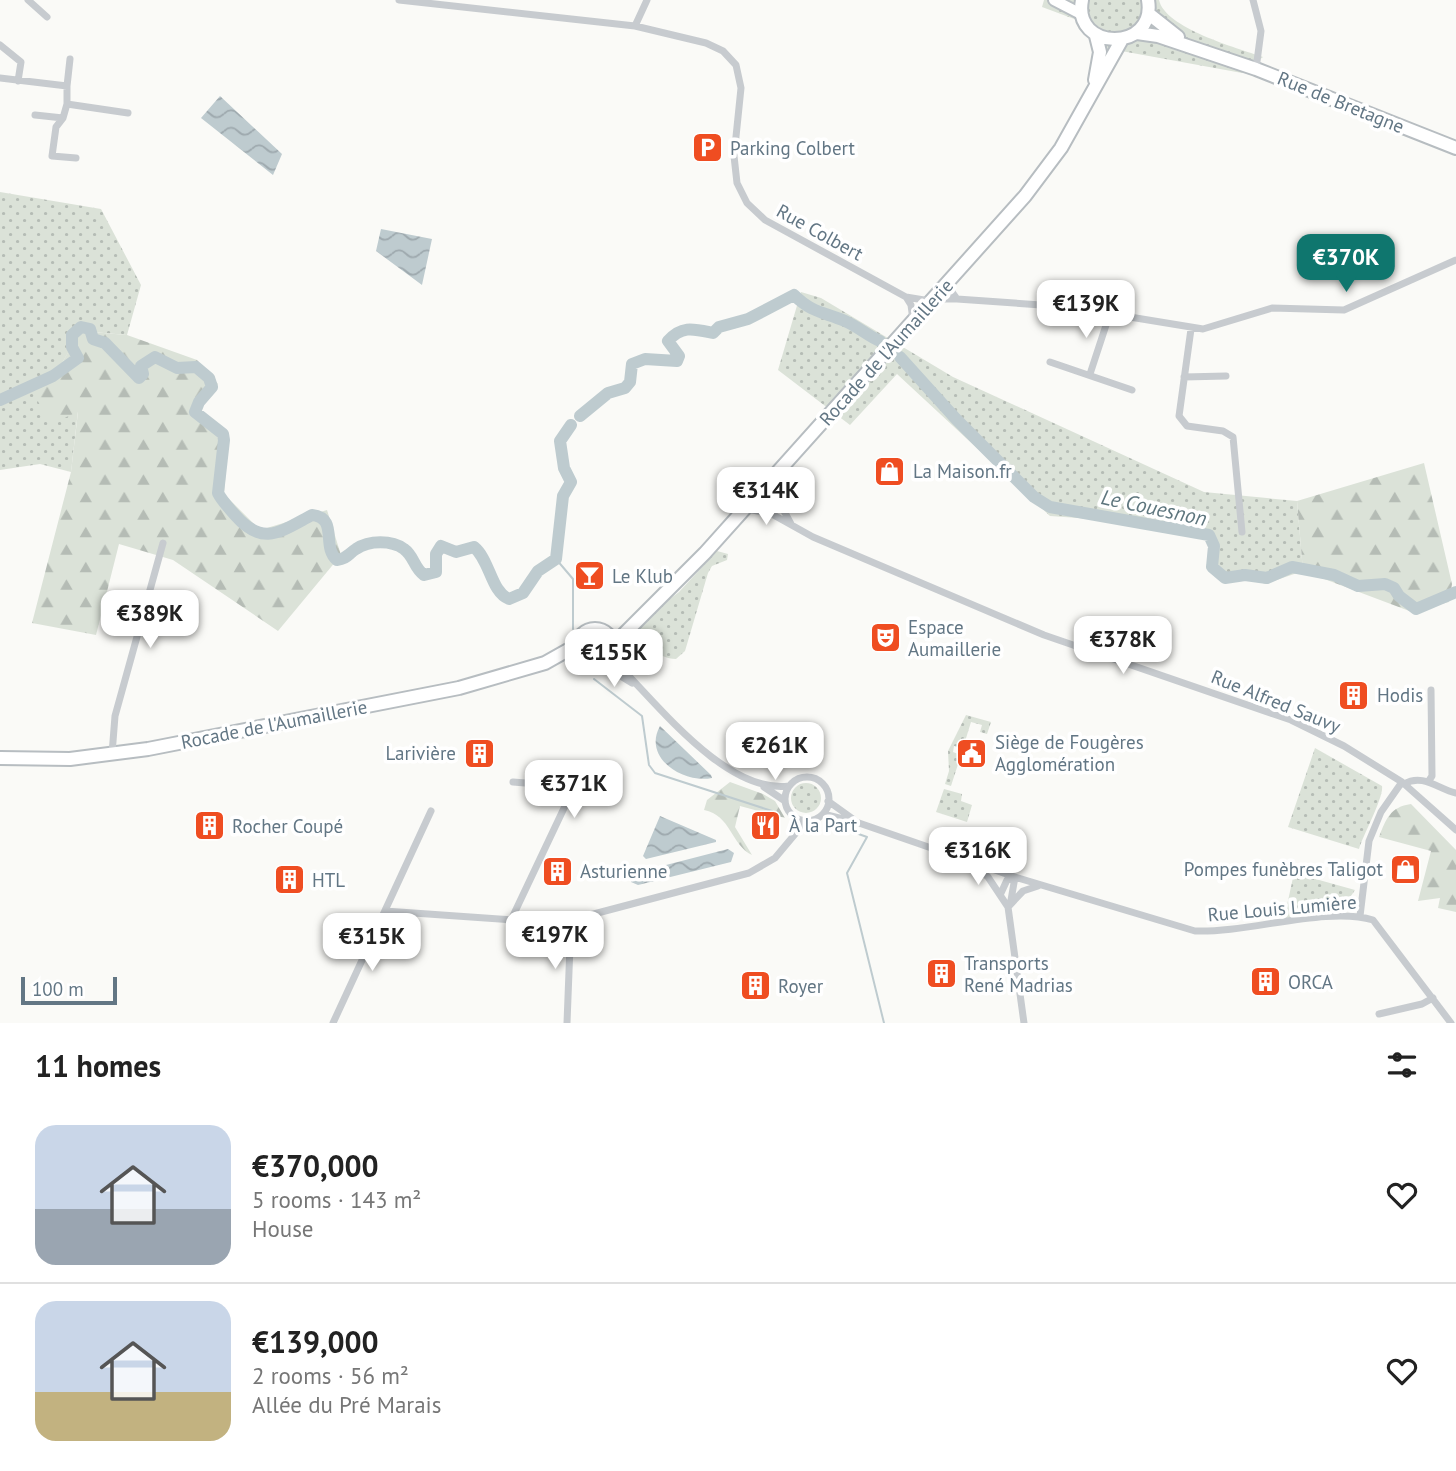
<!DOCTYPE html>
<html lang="en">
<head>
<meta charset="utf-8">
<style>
  :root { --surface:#fff; --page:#f6f6f6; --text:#222; --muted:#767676; --line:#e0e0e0; --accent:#0f766e }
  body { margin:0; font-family:"PT Sans",sans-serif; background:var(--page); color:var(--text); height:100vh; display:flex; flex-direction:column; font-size:26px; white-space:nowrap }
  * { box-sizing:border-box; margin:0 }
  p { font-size:23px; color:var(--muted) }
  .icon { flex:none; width:38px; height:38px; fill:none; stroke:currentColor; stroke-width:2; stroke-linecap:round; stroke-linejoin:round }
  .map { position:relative; height:1023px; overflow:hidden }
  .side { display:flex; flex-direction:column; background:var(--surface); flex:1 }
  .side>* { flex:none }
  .scale { position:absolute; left:21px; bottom:18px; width:96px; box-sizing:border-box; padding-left:7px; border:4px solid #627684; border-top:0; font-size:19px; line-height:24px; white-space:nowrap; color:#627684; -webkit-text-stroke:5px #fff; paint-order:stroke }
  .price { position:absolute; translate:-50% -60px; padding:0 16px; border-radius:14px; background:#fff; color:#222; font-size:23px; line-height:46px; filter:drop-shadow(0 2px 4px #0008) }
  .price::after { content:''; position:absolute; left:50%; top:42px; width:21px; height:16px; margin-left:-10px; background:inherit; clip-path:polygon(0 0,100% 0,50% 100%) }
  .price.active { background:var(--accent); color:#fff }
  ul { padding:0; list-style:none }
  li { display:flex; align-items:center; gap:21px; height:175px; padding:0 35px }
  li+li { border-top:2px solid var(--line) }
  li span { display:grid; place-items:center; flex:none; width:196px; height:140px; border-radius:21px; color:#555 }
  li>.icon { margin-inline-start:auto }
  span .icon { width:84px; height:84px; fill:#fffc; stroke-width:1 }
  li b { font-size:30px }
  h2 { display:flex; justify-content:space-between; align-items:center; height:84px; padding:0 35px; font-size:30px }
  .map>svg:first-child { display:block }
  .grass { fill:url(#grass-dots) }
  .forest { fill:url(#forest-firs) }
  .water { fill:url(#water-waves) }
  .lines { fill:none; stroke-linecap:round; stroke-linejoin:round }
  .stream { stroke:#becbcf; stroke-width:2 }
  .river { stroke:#becbcf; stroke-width:12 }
  .secondary-casing { stroke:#b9bfc3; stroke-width:14 }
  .primary-casing { stroke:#b7bdc1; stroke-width:16 }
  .minor { stroke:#c7cbcf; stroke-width:7 }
  .secondary { stroke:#fff; stroke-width:10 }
  .primary { stroke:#fff; stroke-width:12 }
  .labels { text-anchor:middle; stroke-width:7; stroke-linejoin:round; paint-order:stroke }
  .street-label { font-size:19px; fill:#627684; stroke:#fff }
  .poi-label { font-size:19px; fill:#627684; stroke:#fff; text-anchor:start }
  .water-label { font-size:21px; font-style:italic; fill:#5e767e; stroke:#fff }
</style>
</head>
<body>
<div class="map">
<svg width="1456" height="1023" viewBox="0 0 1456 1023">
  <defs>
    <pattern id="grass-dots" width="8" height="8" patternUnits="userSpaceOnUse" patternTransform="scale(1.75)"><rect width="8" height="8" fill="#dbe2d8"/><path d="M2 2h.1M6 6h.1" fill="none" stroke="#b5bcb5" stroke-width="1.8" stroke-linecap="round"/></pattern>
    <pattern id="forest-firs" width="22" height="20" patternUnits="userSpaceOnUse" patternTransform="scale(1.75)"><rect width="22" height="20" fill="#dbe2d8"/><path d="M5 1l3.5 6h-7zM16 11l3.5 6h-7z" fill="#b5bcb5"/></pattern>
    <pattern id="water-waves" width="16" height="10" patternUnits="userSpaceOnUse" patternTransform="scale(1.75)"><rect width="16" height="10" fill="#becbcf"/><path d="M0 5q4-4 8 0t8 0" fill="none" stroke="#9ea9ae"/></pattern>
  </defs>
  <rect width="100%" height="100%" fill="#fafaf7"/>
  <path class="grass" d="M1044,0H1159C1165,28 1237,48 1263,57L1242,73L1094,46L1077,20L1042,7Z
    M0,192L101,209L141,285L127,335L81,331L62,363L32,390L78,411L71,472L40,464L0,470Z
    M801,292L821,298L953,377L1204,492L1297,501L1303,571L1265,584L1245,575L1226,582L1206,568L1213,539L1206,534H1187L1177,525L1050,516L897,374L850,425L778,370Z
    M717,551L728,554L727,560L712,566L708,573L685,651L676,659C658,659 640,641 638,623L679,592Z
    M966,715L991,722L987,734L980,732L982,725L971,722L963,748L954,746L953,752L961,755L951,786L945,784L949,771L948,751Z
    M1315,748L1382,786C1384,797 1363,835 1359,849L1288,827Z
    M791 798a15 15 0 1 1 30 0a15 15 0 1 1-30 0Z
    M944,789L962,794L961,801L972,805L967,822L936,812Z
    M1294,873L1355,890L1341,911L1284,919Z"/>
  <path class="forest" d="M80,331L127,335L197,360L218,384L200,410L229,433L224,494L260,530L327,510L341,555L278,631L173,560L119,544L96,635L32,623L71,472L78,412L50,424L32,390L62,363Z
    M1424,463L1452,584L1449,602L1412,612L1303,571L1297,501Z
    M730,782L763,794L775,801L785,818L740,806L735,827L752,855C731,845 731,815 704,810L707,800Z
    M1411,804L1456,850V912L1438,908L1440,898L1418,901L1431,851L1379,837C1386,819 1390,807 1411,804Z"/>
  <path class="water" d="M220,96L282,154L273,175L201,118Z
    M381,229L432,239L422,285L376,251Z
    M660,726L711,775L712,778C684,784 642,758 660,726Z
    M660,816L716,840V842L646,859L643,856Z
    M728,849L734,853L731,862L638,885L631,882L635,873Z"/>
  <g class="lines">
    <path class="stream" d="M556,559L573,579V629
      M594,679L642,716L649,765L655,773L772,811
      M825,822L867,837L847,873L884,1023"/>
    <path class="river" d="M900,357L956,419L1034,497L1050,507L1209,535L1214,546L1212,567L1225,578L1245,575L1267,578L1292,567L1308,570L1334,575L1358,586L1385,584L1394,588L1399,596L1416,609L1456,592
      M0,400L53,376L78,358L72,347V335L81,327L90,329L93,339L105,343L139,378L143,374L141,366L155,357L177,368L196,367L209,378L212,387L199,402L195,412L223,434L224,440L218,493C222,501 229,508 235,515C263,547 280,532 312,515C339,518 321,547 337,560C347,559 348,554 356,549C369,540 392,540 404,549C414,556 414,568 424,575L436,572V554L441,546L456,552L474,547C490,560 491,592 509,599L523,593L538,571L556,559L563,496L571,482L564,468L560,441L571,425
      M580,416L608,393L625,388L630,382L632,364L645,359L677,361L679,356L668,341C682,325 694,329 713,333L719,327L748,319L794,295C812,313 824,312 845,321C857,326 868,336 880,341"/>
    <defs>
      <path id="secondary" d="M1054,0L1081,14"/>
      <path id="primary" d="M1082,0C1072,52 1157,52 1148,0
        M1149,14L1178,37
        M1137,33L1158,36L1256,69L1456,148
        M1095,80L1100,52L1096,36
        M577 647a18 18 0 1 1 36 0a18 18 0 1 1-36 0Z
        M613,645L705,553L1025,196L1061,148L1121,41
        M0,758L70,759L148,749L459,688L545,663L577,645"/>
    </defs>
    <use href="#secondary" class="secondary-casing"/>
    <use href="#primary" class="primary-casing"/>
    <path class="minor" d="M28,0L47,17
      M399,0L635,26L706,43L723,51L736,65L741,88L734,156L737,183L747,203L765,220L906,297
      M1253,0L1261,31L1256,69
      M635,26L647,0
      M0,45L21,62L18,81
      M0,78L67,86V104L128,113
      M67,86L70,59
      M67,104L63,118L56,127L52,156L76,158
      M35,115L63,118
      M934,299H957L952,292L951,280
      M957,299L1069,307L1203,329L1272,308L1344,310L1456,260
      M913,320L911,305L906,297L930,301
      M1191,329L1179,416L1187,426L1223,431L1233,437L1242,532
      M1050,362L1132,390
      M1090,374L1110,313
      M1184,377L1226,376
      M773,478L776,496L791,524
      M745,509L770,513L813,537L1044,635L1291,720L1344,746L1402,782L1456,830
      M612,653L624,671C663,711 729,794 789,786
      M601,664L632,683
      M112,754L115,716L163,543
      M785 799a22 22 0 1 1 44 0a22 22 0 1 1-44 0Z
      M1428,782L1432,776L1431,690
      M1404,784C1423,773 1438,789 1456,793
      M764,787L785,801
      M828,801L853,819
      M823,814L859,823L1015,877L1195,931C1248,933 1328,906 1373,920L1451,1023
      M976,867L988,877L1008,907L1024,1023
      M1001,893L1007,880L1013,877
      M1011,900L1015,877
      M1008,907L1023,891L1038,886
      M385,911L542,922L571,920L749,873L775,858L806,821
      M1360,916L1369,841L1381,812L1402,782
      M511,920L574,787L513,782
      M1379,1014L1422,1004L1433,998
      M333,1023L431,811
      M567,1023L571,920"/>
    <use href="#secondary" class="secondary"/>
    <use href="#primary" class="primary"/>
  </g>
  <defs>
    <symbol id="parking-square" viewBox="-11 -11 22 22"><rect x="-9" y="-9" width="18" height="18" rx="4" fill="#ef4d21" stroke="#fff"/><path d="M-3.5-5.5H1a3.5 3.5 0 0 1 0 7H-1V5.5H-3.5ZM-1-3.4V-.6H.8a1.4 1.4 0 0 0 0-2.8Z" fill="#fff"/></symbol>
    <symbol id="shop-square" viewBox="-11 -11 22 22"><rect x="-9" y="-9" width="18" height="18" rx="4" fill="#ef4d21" stroke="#fff"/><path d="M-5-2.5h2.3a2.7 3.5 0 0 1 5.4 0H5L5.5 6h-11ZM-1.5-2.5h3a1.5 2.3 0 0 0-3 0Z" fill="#fff"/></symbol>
    <symbol id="bar-square" viewBox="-11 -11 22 22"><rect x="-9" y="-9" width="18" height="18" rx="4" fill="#ef4d21" stroke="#fff"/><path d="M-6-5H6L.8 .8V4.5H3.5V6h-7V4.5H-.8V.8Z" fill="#fff"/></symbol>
    <symbol id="theatre-square" viewBox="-11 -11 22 22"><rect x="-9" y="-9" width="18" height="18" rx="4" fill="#ef4d21" stroke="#fff"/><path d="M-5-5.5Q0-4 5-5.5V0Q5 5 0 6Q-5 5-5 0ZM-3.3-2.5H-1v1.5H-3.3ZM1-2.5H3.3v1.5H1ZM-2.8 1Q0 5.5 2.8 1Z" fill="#fff"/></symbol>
    <symbol id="building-square" viewBox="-11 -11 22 22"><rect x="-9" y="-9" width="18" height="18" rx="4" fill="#ef4d21" stroke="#fff"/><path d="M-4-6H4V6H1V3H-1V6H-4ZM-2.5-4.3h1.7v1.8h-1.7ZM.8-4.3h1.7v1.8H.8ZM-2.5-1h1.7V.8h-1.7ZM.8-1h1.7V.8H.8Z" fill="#fff"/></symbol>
    <symbol id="civic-square" viewBox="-11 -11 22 22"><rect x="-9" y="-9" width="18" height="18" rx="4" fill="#ef4d21" stroke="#fff"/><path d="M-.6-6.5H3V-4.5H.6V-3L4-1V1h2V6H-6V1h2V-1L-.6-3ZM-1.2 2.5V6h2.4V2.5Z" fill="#fff"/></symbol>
    <symbol id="restaurant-square" viewBox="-11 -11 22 22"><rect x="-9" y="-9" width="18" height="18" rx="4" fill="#ef4d21" stroke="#fff"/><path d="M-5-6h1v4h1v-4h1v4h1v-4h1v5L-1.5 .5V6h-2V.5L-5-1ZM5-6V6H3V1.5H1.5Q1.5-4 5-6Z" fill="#fff"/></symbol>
  </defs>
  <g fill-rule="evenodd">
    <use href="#parking-square" x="690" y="130" width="35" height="35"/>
    <use href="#shop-square" x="872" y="454" width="35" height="35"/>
    <use href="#bar-square" x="572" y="558" width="35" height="35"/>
    <use href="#theatre-square" x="868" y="620" width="35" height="35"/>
    <use href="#building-square" x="1336" y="678" width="35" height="35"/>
    <use href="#building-square" x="462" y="736" width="35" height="35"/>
    <use href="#civic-square" x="954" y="736" width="35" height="35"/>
    <use href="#restaurant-square" x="748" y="808" width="35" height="35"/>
    <use href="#building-square" x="192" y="808" width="35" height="35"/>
    <use href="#shop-square" x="1388" y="852" width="35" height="35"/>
    <use href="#building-square" x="540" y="854" width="35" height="35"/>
    <use href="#building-square" x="272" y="862" width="35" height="35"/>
    <use href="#building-square" x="924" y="956" width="35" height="35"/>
    <use href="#building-square" x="1248" y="964" width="35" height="35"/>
    <use href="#building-square" x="738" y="968" width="35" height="35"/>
  </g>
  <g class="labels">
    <g class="street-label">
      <text transform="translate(1341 102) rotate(22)" y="7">Rue de Bretagne</text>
      <text transform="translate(820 232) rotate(29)" y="7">Rue Colbert</text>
      <text transform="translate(886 352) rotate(-48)" y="7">Rocade de l'Aumaillerie</text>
      <text transform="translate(1276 701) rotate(22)" y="7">Rue Alfred Sauvy</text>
      <text transform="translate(274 724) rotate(-11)" y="7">Rocade de l'Aumaillerie</text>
      <text transform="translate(1282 908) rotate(-5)" y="7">Rue Louis Lumière</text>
    </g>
    <g class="poi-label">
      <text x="730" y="155">Parking Colbert</text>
      <text x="913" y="478">La Maison.fr</text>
      <text x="612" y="583">Le Klub</text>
      <text x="908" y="634">Espace<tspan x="908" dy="22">Aumaillerie</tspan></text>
      <text x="1377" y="702">Hodis</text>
      <text x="995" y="749">Siège de Fougères<tspan x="995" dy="22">Agglomération</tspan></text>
      <text x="456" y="760" text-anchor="end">Larivière</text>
      <text x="789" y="832">À la Part</text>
      <text x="232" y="833">Rocher Coupé</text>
      <text x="1383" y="876" text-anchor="end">Pompes funèbres Taligot</text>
      <text x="580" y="878">Asturienne</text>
      <text x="312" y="887">HTL</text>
      <text x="964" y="970">Transports<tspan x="964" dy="22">René Madrias</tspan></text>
      <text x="1288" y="989">ORCA</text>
      <text x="778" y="993">Royer</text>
    </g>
    <g class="water-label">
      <text transform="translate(1154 508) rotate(12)" y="7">Le Couesnon</text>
    </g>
  </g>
</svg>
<div class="scale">100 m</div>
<b class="price active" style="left:1346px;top:294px">€370K</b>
<b class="price" style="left:1086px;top:340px">€139K</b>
<b class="price" style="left:766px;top:527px">€314K</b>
<b class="price" style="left:150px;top:650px">€389K</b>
<b class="price" style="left:1123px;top:676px">€378K</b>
<b class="price" style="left:614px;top:689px">€155K</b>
<b class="price" style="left:775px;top:782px">€261K</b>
<b class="price" style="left:574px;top:820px">€371K</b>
<b class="price" style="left:978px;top:887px">€316K</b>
<b class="price" style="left:555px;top:971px">€197K</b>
<b class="price" style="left:372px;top:973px">€315K</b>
</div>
<section class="side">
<h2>11 homes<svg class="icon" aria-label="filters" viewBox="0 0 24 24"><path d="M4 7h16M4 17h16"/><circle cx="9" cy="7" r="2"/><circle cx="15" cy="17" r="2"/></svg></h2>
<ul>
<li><span style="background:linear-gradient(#c9d6e8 60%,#9aa5b1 0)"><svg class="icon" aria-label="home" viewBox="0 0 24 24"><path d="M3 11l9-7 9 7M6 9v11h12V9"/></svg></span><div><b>€370,000</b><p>5 rooms · 143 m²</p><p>House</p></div><svg class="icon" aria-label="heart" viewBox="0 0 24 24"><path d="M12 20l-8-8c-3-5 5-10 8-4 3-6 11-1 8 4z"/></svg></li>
<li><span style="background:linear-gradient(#c9d6e8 65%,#c2b280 0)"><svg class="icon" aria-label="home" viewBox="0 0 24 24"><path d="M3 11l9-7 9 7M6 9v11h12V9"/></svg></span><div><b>€139,000</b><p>2 rooms · 56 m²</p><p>Allée du Pré Marais</p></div><svg class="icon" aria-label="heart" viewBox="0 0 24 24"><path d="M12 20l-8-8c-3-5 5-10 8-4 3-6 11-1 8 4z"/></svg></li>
</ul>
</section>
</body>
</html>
